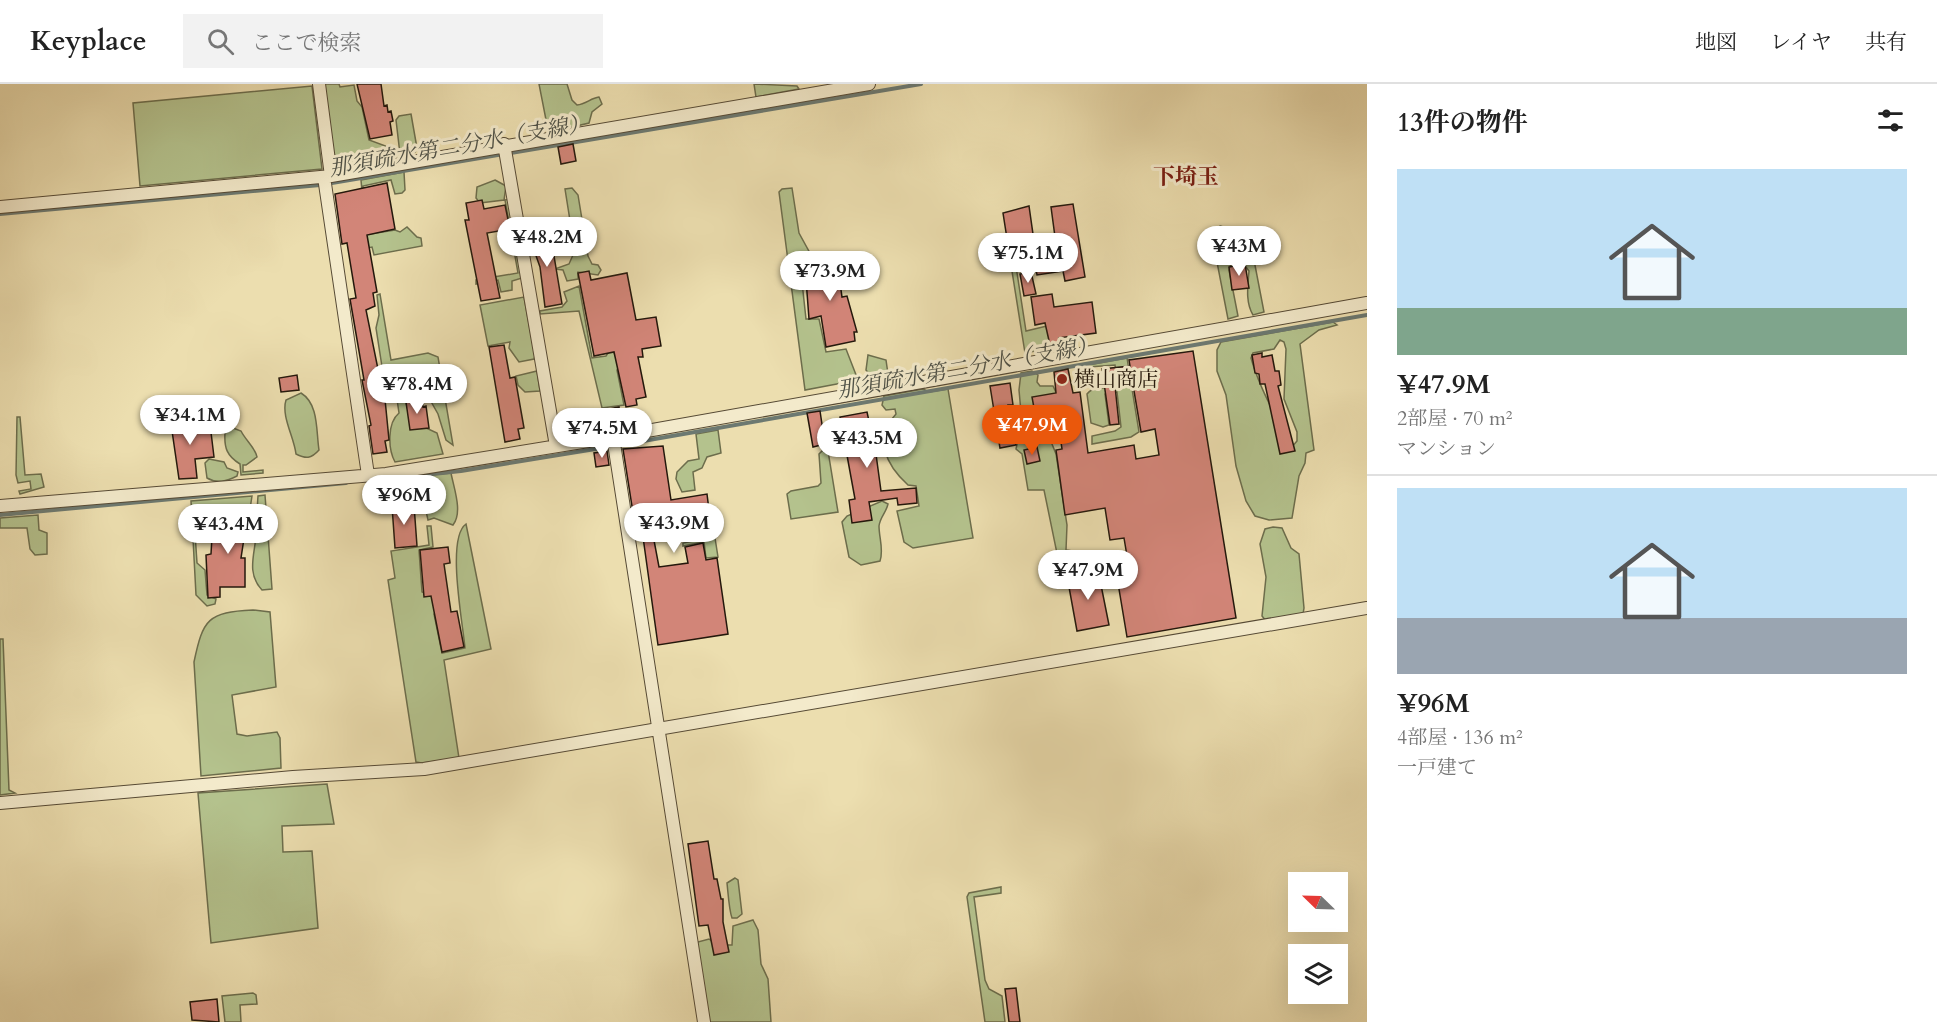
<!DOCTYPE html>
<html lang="ja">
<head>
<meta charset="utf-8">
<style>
  :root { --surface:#fff; --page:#f2f2f2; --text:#222; --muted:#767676; --line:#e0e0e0; --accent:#ea580c }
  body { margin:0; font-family:Cardo,"Noto Serif JP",serif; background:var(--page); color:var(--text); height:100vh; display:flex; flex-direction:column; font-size:22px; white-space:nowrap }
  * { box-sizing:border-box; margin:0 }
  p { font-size:20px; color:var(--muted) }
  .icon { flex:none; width:33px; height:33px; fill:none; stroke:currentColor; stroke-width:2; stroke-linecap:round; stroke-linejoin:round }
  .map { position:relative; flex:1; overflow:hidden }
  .drawer { display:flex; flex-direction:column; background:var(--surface); width:570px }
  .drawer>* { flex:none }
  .needle { width:39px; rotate:293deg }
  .fabs { position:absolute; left:1288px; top:788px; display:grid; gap:12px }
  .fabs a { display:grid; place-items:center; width:60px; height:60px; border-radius:0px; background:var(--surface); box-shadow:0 6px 24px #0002; font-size:30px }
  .price { position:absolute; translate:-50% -51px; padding:0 14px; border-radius:21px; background:#fff; color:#222; font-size:20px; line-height:39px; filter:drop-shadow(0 2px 3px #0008) }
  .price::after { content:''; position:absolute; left:50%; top:36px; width:18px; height:14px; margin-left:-9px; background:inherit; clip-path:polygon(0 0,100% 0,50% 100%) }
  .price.current { background:var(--accent); color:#fff }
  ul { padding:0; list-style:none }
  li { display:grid; align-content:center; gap:12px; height:318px; padding:0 30px }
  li+li { border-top:2px solid var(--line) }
  li span { display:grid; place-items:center; height:186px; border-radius:0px; color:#555 }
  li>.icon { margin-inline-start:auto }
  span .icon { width:108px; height:108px; fill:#fffc; stroke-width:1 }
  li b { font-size:26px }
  h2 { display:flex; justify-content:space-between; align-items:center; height:72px; padding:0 30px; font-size:26px }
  header { display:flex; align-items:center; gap:36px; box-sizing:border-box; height:84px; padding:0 30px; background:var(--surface); border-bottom:2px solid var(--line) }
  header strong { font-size:28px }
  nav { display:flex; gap:33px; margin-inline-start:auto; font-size:21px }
  .search { width:420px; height:54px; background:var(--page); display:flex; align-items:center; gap:15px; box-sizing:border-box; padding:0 21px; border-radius:0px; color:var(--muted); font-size:22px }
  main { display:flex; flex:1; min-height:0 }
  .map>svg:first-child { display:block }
  .green { fill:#b4c28d; stroke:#6c6d4c; stroke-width:1.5; fill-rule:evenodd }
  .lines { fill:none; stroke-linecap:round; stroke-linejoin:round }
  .stream { stroke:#6c7971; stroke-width:4 }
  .building { fill:#d28578; stroke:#24180c; stroke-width:1.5 }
  .minor-casing { stroke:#564a35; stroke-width:14 }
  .minor { stroke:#f3eacb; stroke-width:12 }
  .poi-dot { fill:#8f2418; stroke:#f3eacb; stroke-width:2 }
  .labels { text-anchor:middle; stroke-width:6; stroke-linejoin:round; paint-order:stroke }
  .poi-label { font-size:21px; fill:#24180c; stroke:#f3eacb; text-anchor:start }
  .water-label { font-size:22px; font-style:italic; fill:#4e5147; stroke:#f3eacb }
  .neighbourhood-label { font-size:22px; font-weight:bold; fill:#7a1f14; stroke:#f3eacb }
</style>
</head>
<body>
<header>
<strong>Keyplace</strong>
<div class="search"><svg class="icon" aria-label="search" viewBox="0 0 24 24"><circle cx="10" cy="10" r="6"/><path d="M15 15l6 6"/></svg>ここで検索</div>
<nav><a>地図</a><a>レイヤ</a><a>共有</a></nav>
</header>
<main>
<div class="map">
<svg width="1367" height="938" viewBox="0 0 1367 938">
  <rect width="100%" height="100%" fill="#ecdeaf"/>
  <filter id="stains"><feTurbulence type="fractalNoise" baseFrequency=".00333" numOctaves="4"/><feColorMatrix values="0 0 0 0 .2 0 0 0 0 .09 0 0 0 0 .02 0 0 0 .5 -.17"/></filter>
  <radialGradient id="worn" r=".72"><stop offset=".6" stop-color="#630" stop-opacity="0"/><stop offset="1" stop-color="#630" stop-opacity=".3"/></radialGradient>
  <path class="green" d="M321,0H339L340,3L354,1L357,17L362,23L369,56L391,64L392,73L334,82Z
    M539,0H567L572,16L577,21C586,20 591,14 599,13L602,20L592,28L589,39L551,48L548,46Z
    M754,0L797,2L799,5L756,13Z
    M312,2L322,85L140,102L133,19Z
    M411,30L417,64L415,68L403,71L400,70L396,36L399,32Z
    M404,88L405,106L402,109L395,110L391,96L363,102L371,150L395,146L400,148L407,143L417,153L421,154L422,162L374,171L372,163L351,167L363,118L361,96Z
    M495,96L506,102L504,116L480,119L476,114L477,103Z
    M572,104L578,111L588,172L592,180L598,181L601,186L598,191L578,188V195L567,197L563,186L555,185L569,180L573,171L571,161L560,164L562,152L556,146L571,143L565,105Z
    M792,104L799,149L811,171V191L802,198L806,235H819L826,268L846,265L858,296L805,306L779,108L782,105Z
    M509,115L522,194L512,197V206L501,208L498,196L476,200V196L518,189L505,116Z
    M1220,142L1224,143L1227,170L1249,172L1254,176L1264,228L1253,231C1245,218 1248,201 1249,187L1243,179L1231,180L1229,186L1238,232L1228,235L1216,173V147Z
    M1008,162L1013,163L1026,247L1055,240L1048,262L1061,259L1060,238L1064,262L1025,269Z
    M579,202L592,274L606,272L612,263L619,282L617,286L624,321L602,324L579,227L540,230V227L562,223L567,217L564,208Z
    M380,210L391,276L428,269L438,273L453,361L446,356L438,330L429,314L406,319L411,337L437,349L443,370L395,378C388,365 387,339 399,329L395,302L381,304L379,294L383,289L376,244L379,231L377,211Z
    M524,213L535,272L534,275L519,278L509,264L510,258L488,262L480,221Z
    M1333,238L1337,241L1319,246L1300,260L1314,366L1306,369L1305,379L1299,392L1292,434L1269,436L1255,432L1246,417L1236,382L1226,311L1217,287V266L1221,258ZM1280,256L1284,258L1286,265L1284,315L1297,348V357L1291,364C1277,333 1260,306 1251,274L1253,269L1274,265Z
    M868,271L886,276L888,290L870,291L866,286Z
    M1127,274L1139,348L1131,353L1092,360V352L1115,347L1121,343L1117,308L1105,310L1109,341L1103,343L1091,339L1087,310C1094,301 1107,305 1118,303L1115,281L1089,283L1088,281Z
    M537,287L540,307L525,308L518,301L516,292Z
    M1032,287L1038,291L1037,298L1040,302H1053C1063,321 1062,342 1052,360L1056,370L1067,441L1066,466L1079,468L1081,474L1097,472L1101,475V482L1061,489L1044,406H1028L1022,370L1016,365L1022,339L1019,306L1021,289Z
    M923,305L929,308L948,305L973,454L913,464L904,458L897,427L919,422L916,402L908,401C886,381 873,354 896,330L895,325L886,326L882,321L884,312Z
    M301,309C319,320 316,347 319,366C311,375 306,375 296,370C294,353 281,332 286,316Z
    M17,333H20L25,391L41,390L44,403L20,410L19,407L31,405L30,397L18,399L16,391Z
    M233,344L241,347C246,357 255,363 257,373L246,381H243V388L263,386V389L241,391L240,380C227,372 224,364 225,349Z
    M718,346L721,369L707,373L702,384L693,388L695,406L682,408L676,395L677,388L688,377L699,375L696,350Z
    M822,367H828L838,428L791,435L787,410L791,407L818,402L821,399L819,370Z
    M209,375L224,378L227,384L238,388L237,392C227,397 217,400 207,394L205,379Z
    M451,389C454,405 463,428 453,441L434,434L428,436L422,409L434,407L426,396H420V392Z
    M411,393V405L395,410L389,421H385L383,397Z
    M265,411L272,505L262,506C246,489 255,470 256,451C257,438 257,425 258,412Z
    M252,412L250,425C229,424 215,432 194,434L197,479L205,486L207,511L216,515L215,520L207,522L196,511L191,417Z
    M882,417L888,420C886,429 880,433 879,442C879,454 884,466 880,477L861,481L849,473L842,438L847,432Z
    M38,431L39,446L47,449V470L35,471L30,465L27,444H0V434Z
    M690,431L692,439L712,435L718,473L706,474L704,458L683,462V459L704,455L702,444L681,446L679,433Z
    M466,440L491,565L444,576L459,674L422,679L416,678L388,496L395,494L391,467L429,461L427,442H431L433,463L419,466L422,508L435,512L442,525L434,530L442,569L465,564C463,540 446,454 466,440Z
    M1273,443L1282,444L1291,464L1299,470L1304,524L1303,530L1266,537L1262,532L1266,493L1260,460L1265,445Z
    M253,526L270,528L276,603L232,611L237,650L247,652L277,648L280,654L281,684L201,692L194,578C203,535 208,528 253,526Z
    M0,555H3L9,706L15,709L0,711Z
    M327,700L334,740L282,742L283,768L312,767L318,844L211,859L198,709Z
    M735,794L738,796L742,830L737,834H732C729,826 728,808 727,799Z
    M1001,803V809L974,813L985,896L989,905L1002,912L1005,938H985L967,813L969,809Z
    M753,836L758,846L761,880L768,895L771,938H706L694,859L709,855L717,861H732L733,842Z
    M253,909L256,911L257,920L240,921L241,938H225L222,912Z"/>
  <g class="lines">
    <path class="stream" d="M0,130L320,101L921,0
      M404,393L461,387L626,360L1367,231
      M0,431L346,399"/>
  </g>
  <path class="building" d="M357,0H381L384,22L387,21L388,28L391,27L393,37L390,38L392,51L370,55Z
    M573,60L576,77L561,80L558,63Z
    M387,99L395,145L367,151L377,208L373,209L375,222L366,226L382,305H384L389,356L385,357L387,368L373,370L369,342L371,341L362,296H364L350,215L356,214L347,159L342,160L335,110Z
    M482,116L484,125L505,121L510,145L487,149L500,214L481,217L465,136H469L466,119Z
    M1073,120L1085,193L1065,197L1063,187L1037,191L1031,158L1008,161L1003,129L1029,122L1034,157L1055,153L1051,123Z
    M550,148L562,220L545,223L540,183L529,152Z
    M836,169L842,213L847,212L857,248H854L855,257L826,263L821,232L809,235L806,195L815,193L812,173Z
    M1245,180L1249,204L1232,206L1229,183Z
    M589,187L591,196L627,189L636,236L656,233L661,262L642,265L643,273H638L646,313L636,315L637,321L626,323L614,268L594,272L578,189Z
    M1031,188L1036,210L1024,212L1020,190Z
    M1052,210L1054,223L1092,218L1096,249L1059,254L1060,259L1050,261L1045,239L1035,241L1031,213Z
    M504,261L510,294L515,293L524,344L518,345L520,355L505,358L489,263Z
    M1193,267L1236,534L1127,553L1115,481L1128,478L1124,454L1110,456L1105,424L1065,431L1056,366L1062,365L1057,332L1036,335L1032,313L1056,309L1054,288L1068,285L1073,309L1080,308L1088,369L1134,361L1136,375L1159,371L1155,345L1141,348L1133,301L1115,302L1119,340L1110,341L1102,285L1130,282L1129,276Z
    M1262,269V273L1272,271L1275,287H1279L1281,301L1278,302L1295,367L1280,370L1265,300H1260L1259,290L1255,289L1252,271Z
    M297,291L299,306L281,308L279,294Z
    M1010,299L1013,321H1008L1016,361L1000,364L990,302Z
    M422,316L423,323L426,322L429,344L410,346L406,318Z
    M619,323L621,338L606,340L604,326Z
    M820,327L825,360L813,363L807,329Z
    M867,328L870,342L872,341L881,407L916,404L917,419L898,421L897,414L869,418L872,436L852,439L849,416L855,415L840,333Z
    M183,331L184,343L210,340L214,373L195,375L197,394L179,395L170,333Z
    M663,362L671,416L707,410L710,434L693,437L692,430L667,434L669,448L653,451L659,483L688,479L685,463L703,459L706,476L717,474L728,550L658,561L643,453L637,454L623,365Z
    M1037,363L1040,377L1027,380L1024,366Z
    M607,367L609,381L596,383L594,369Z
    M414,421L417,462L395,464L392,422Z
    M223,426L251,433L249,448H245L241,474H245V503H220V513L208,514L206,471L211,470L212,453H219Z
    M448,463L450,479L444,480L451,528L457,527L464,563L442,568L431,512L424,513L420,466Z
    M1098,486L1109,541L1077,547L1067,492Z
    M708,757L714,795H717L721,815H723V838L729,868L714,871L708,841L699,842L688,760Z
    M1016,904L1020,938H1009L1005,905Z
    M217,915L219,938L192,936L190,918Z"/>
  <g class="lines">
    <defs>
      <path id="minor" d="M319,0L331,92
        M504,60L556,362
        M324,93L368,391
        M0,123L331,92L869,0
        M613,353L704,938
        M0,422L386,390L613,353L1367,219
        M0,719L293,693L424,685L1367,524"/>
    </defs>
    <use href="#minor" class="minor-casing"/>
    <use href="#minor" class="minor"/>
  </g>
  <circle class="poi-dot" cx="1062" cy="295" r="6"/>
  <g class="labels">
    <g class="poi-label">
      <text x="1074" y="302">横山商店</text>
    </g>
    <g class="water-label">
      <text transform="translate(459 61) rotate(-10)" y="8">那須疏水第二分水（支線）</text>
      <text transform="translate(967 283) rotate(-10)" y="8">那須疏水第二分水（支線）</text>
    </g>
    <g class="neighbourhood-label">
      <text x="1186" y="100">下埼玉</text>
    </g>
  </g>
  <rect width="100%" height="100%" filter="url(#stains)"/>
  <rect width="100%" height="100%" fill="url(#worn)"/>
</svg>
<div class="fabs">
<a><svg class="needle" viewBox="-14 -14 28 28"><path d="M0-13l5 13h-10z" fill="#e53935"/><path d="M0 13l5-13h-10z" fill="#767676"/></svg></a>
<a><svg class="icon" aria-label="layers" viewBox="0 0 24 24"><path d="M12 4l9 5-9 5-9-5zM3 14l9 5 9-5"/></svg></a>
</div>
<b class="price" style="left:547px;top:184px">¥48.2M</b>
<b class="price" style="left:1239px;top:193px">¥43M</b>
<b class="price" style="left:1028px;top:200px">¥75.1M</b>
<b class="price" style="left:830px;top:218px">¥73.9M</b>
<b class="price" style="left:417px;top:331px">¥78.4M</b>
<b class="price" style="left:190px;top:362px">¥34.1M</b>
<b class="price current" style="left:1032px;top:372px">¥47.9M</b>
<b class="price" style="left:602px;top:375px">¥74.5M</b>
<b class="price" style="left:867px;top:385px">¥43.5M</b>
<b class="price" style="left:404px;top:442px">¥96M</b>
<b class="price" style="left:674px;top:470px">¥43.9M</b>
<b class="price" style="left:228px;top:471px">¥43.4M</b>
<b class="price" style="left:1088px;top:517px">¥47.9M</b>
</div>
<section class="drawer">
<h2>13件の物件<svg class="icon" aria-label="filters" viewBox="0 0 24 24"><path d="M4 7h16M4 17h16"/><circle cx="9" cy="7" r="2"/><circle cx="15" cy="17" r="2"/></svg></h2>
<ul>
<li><span style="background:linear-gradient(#bfe0f5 75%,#7fa58c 0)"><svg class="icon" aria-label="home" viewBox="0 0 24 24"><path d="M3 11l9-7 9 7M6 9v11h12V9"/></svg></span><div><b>¥47.9M</b><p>2部屋 · 70 m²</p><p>マンション</p></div></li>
<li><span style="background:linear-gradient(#bfe0f5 70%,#9aa5b1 0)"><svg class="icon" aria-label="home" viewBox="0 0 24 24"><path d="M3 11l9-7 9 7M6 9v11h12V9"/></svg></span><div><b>¥96M</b><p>4部屋 · 136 m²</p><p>一戸建て</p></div></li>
</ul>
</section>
</main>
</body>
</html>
